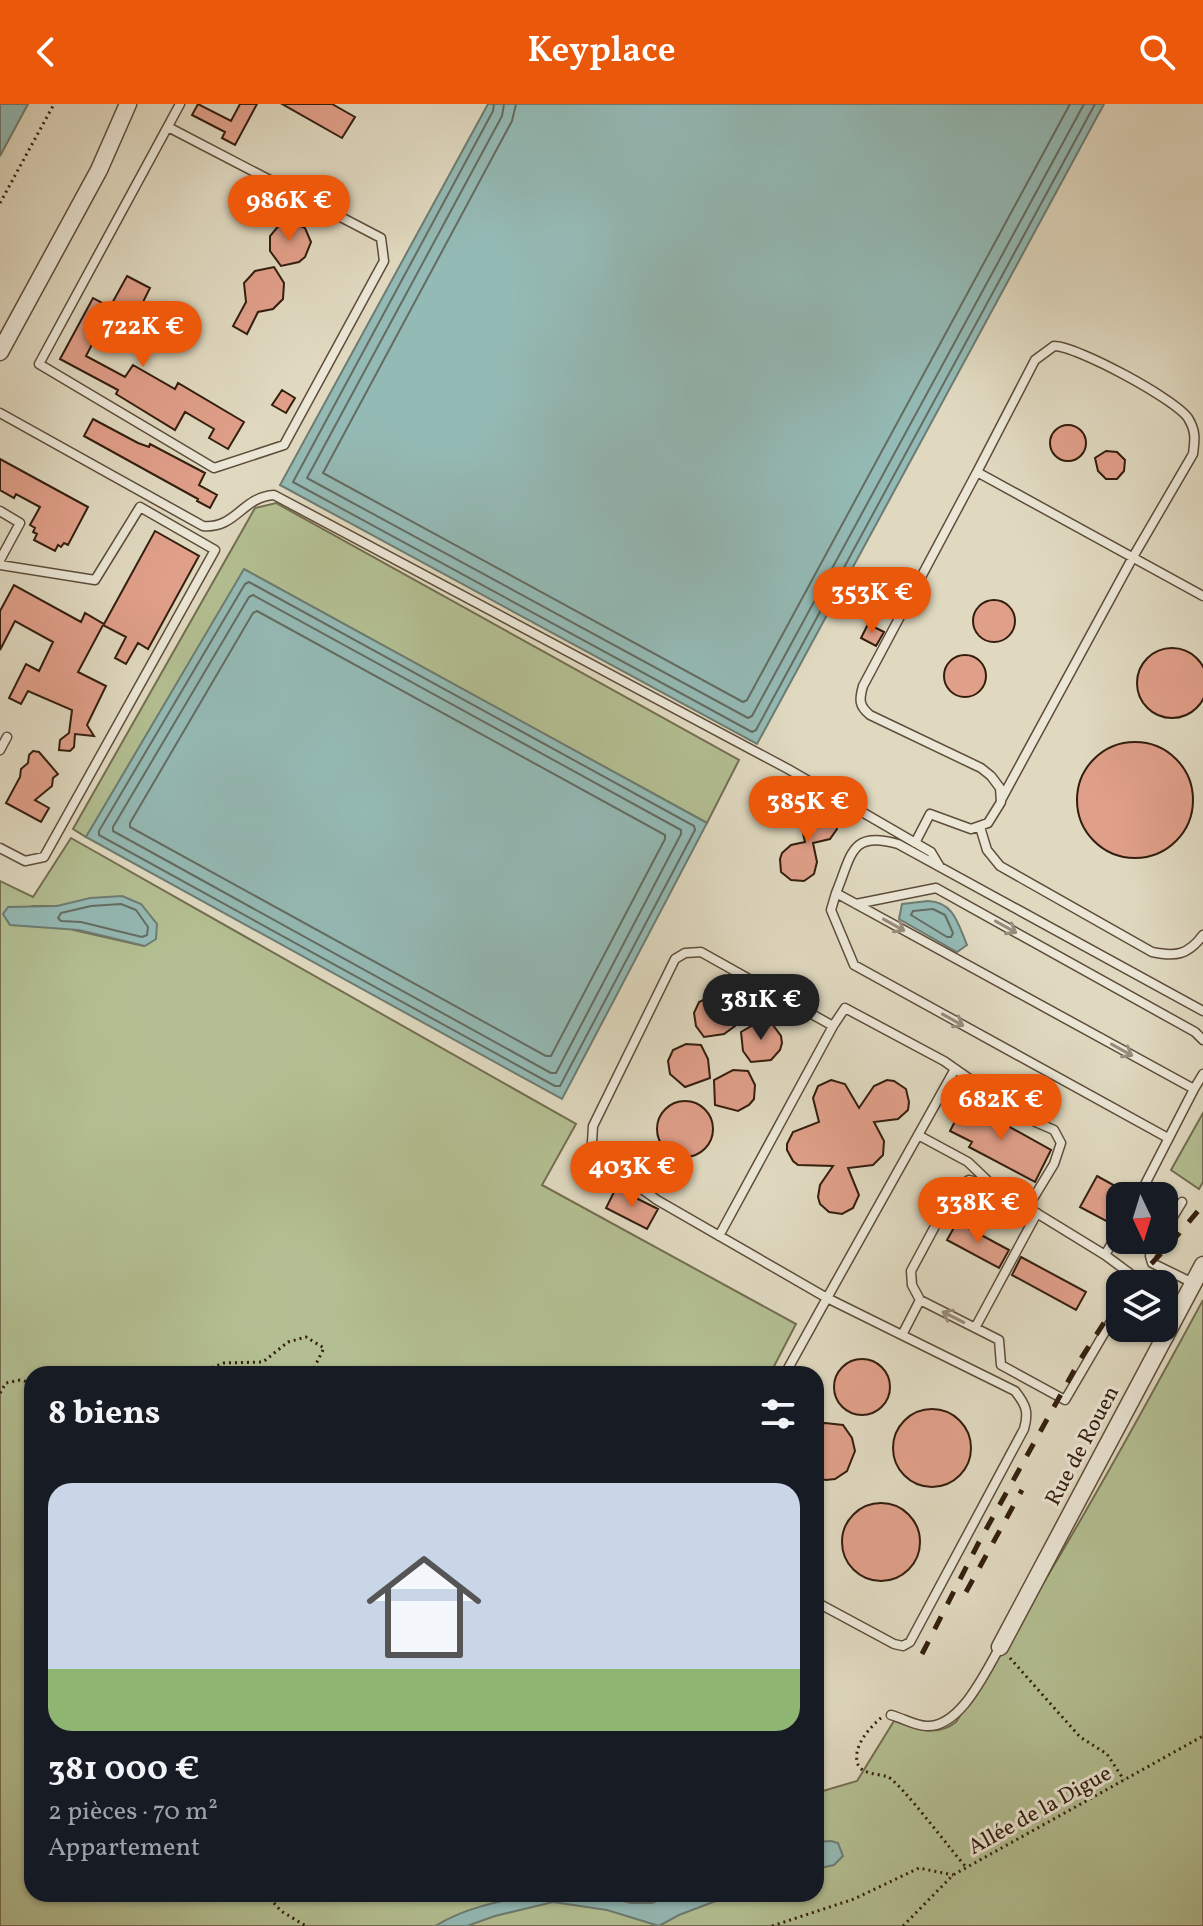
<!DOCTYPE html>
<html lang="fr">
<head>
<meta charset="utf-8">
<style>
  :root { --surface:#171b24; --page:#242831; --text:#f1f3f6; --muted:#9ea1a6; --line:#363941; --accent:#ea580c }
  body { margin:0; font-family:Vollkorn,serif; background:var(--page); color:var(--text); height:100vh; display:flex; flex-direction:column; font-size:30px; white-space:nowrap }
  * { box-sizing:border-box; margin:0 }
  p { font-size:26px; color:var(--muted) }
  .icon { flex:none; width:44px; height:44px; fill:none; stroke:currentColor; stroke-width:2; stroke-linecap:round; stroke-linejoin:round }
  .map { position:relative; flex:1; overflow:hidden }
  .side { position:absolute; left:24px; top:1262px; width:800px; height:536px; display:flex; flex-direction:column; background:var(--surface); border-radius:24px; box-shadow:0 2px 6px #0004 }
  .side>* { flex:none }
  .needle { width:52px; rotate:176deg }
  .tools { position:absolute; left:1106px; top:1078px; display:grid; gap:16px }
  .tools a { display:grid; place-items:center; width:72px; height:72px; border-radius:16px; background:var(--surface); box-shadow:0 2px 6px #0004; font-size:40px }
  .price { position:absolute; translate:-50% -68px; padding:0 18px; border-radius:28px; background:var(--accent); color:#fff; font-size:26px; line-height:52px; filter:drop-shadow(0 2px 4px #0008) }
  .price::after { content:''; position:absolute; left:50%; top:48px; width:24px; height:18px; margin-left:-12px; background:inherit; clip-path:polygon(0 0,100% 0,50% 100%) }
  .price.active { background:#222; color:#fff }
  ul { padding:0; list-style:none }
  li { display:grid; align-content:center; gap:16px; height:424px; padding:0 24px }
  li+li { border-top:2px solid var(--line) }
  li span { display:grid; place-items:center; height:248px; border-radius:24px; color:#555 }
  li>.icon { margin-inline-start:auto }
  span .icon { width:144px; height:144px; fill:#fffc; stroke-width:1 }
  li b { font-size:34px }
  h2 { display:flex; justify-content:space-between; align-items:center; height:96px; padding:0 24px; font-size:34px }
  header { display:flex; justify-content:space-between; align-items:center; height:104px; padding:0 24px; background:var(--accent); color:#fff; font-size:36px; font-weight:600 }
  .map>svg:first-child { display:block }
  .green { fill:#b3bf92; stroke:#736e50; stroke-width:2; fill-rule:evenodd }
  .water { fill:#94bab5; stroke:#6d7c72; stroke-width:2 }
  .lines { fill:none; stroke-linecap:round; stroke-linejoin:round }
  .shore { stroke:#646c62; stroke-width:2 }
  .building { fill:#e09f89; stroke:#331e0e; stroke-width:2 }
  .service-casing { stroke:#5e4d3a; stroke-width:11 }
  .minor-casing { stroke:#5e4d3a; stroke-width:19 }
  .path { stroke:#331e0e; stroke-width:3; stroke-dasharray:2 4; stroke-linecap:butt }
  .service { stroke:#ebe6d6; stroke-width:8 }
  .minor { stroke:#ebe6d6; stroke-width:16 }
  .rail { stroke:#331e0e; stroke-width:5; stroke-dasharray:14 14; stroke-linecap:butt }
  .oneway { stroke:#988c7c }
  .labels { text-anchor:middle; stroke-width:6; stroke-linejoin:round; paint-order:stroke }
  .street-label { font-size:22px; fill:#331e0e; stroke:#ebe6d6 }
</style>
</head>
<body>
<header><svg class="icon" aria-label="back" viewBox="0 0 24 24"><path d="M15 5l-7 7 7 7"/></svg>Keyplace<svg class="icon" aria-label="search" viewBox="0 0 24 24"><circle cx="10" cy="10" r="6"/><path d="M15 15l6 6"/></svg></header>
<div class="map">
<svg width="1203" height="1822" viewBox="0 0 1203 1822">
  <rect width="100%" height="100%" fill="#e0d9c0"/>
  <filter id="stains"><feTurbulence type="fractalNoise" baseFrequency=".0025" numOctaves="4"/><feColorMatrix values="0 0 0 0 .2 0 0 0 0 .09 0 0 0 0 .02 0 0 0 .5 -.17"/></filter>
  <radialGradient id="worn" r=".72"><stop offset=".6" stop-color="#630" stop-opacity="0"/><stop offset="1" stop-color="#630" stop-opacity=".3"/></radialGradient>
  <path class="green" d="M276,399L739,656L707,719L245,466L86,733L73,725L255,404Z
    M71,734L576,1020L542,1081L796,1220L770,1270H32V1790H816V1689L857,1677L894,1617C916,1624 936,1634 956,1618C1046,1482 1125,1340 1203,1196V1822H0V777L33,793ZM34,802H57L144,842L74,826Z
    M1203,1009V1078L1199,1085L1171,1066Z"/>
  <path class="water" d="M0,0H28L0,52Z
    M488,0H1104L757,640L280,381Z
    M244,465L707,719L562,995L86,733Z
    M122,792L141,800L157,820L156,835L145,842L79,826L10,821L3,810L8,803L57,802L90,794Z
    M928,797C954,798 958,820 967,841L957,848L899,815L902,800Z
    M831,1737L838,1739L843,1752L834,1761L816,1765V1738Z
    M539,1790H597L631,1799H652L675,1790H734L679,1811L659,1822L607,1806L553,1798L495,1812L467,1822H435C468,1802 502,1797 539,1790Z"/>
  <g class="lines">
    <path class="shore" d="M494,0L493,7L293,378L752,628L756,626L1095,0
      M504,0L502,12L307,374L748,614L752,612L1084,0
      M516,0L512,17L323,369L743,598L747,596L1070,0
      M249,478L694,722L695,726L560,982H555L99,731V727L245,480Z
      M253,491L681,726V730L556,969H551L113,727V723L249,493Z
      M257,507L665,731V735L551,952H546L130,723V719L253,509Z
      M121,800L136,806L148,823L147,831L142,833L81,818L61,817L58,814L61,809L91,802Z
      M933,805L945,811L953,829L951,833H947L911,811L913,807Z"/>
  </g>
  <path class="building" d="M198,0L231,17L240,0H257L235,41L222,34L225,28L192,11Z
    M282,0H332L355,13L342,34Z
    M290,117L305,124L311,138L305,153L299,158L281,162L270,147V132L281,119Z
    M274,163L284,179L283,195L273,205L258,208L247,230L233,222L246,198L244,179L255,167Z
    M127,172L150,184L134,216L124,235L101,223L86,252L125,273L133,261L175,285L178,279L244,318L228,345L209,334L214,325L185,308L175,326L116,290L118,286L60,255L93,194L110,203Z
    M282,286L295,294L286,309L272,301Z
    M93,315L138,339L149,343L150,340L205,369L199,381L217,391L210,404L197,397L198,395L84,332Z
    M1050 339a18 18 0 1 1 36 0a18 18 0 1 1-36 0Z
    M1106,347L1117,348L1125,356L1124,367L1117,375H1106L1098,367L1095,354Z
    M0,355L88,403L68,441L64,439L61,443L58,441L55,447L34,436L37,430L33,428L35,424L30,421L40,403L16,390L14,394L0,386Z
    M155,427L199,452L148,545L138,539L126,560L115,554L126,533L103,521L78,568L106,582L87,621L94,632L75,630L74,643L70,647L59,646L60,636L69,629L72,606L28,587L21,600L9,594L26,560L39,567L53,538L15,517L0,546V507L14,481L81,518L85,509L104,520Z
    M973 517a21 21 0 1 1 42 0a21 21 0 1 1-42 0Z
    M868,520L884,528L876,542L861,534Z
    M1137 579a35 35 0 1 1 70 0a35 35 0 1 1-70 0Z
    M944 572a21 21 0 1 1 42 0a21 21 0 1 1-42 0Z
    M1077 696a58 58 0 1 1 116 0a58 58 0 1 1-116 0Z
    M33,647L39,648L58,670L53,674L52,682L35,696L49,704L41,718L6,699L20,673L21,665L28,659L29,651Z
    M823,701L836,713L837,725L830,735L813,739L817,758L814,770L804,777L791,776L781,768L780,755L782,749L791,741L805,738L800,716L806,706Z
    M712,892L726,895L731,900L735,922L724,930L704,933L696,922L694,909L699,898Z
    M760,917L773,921L781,932L782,939L780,946L771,956L751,958L743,947L741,928Z
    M686,940L701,941L708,955L710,974L685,983L670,970L668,957L673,946Z
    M733,966L748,967L755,981L754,995L749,1001L738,1007L715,1001L714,976Z
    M831,976L845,980L859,1004L874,982L887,976L894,977L906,985L909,998L908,1006L898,1015L874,1018L884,1037L883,1051L873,1061L848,1064L859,1091L853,1104L842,1110L829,1108L820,1100L818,1093L820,1081L833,1062L798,1061L793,1057L787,1046V1040L793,1028L819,1018L813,994L818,982Z
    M657 1025a28 28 0 1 1 56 0a28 28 0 1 1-56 0Z
    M965,998L1051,1046L1035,1078L969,1043L972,1038L950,1027Z
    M1097,1072L1126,1088L1124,1092H1120V1100L1110,1119L1080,1103Z
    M616,1084L658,1105L647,1125L606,1104Z
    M957,1118L1009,1146L999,1164L947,1136Z
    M1021,1153L1086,1188L1076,1206L1012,1171Z
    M834 1283a28 28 0 1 1 56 0a28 28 0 1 1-56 0Z
    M893 1344a39 39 0 1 1 78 0a39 39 0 1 1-78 0Z
    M825,1319L843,1321L852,1334L855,1347L847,1367L835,1375L826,1376L816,1374V1320Z
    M842 1438a39 39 0 1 1 78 0a39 39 0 1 1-78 0Z"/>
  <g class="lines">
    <defs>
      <path id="service" d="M168,23L381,134L384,157L284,341L214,364L39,260L180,0
        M0,309L203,422C236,425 242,393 274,391L788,665L931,748L940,763
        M977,368L1035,256L1054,242C1077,242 1175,295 1188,314C1196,327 1195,335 1193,350L1133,453L1001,696
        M0,407L20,419L0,456
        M0,461L95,476L140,403L215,446L44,753L25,757L0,744
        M0,646L7,633
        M980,723L987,746L1000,762L1152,848C1176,853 1188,851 1203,831
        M915,739L930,710L971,725L988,719L1001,698L1000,684L991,672L981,664L870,611C859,602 859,596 863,582L977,368L1203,492
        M836,789L831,806L854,861L1168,1034
        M856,800L936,784L1195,928L1203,936
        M833,922L845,904L944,957L1024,1013L1054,1026L1061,1039L1054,1060L1028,1103
        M1194,985L1203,970
        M918,1031L968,1058L991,1080
        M1139,1092L1194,985L836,789C852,751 850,726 898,740L1203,907
        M1120,1125L1105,1151L1144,1180
        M1164,1128L1182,1098
        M719,1132L833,922L701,848L685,849L675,855L593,1022L592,1038L595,1051L657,1096L827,1194L955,965
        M1159,1136L1150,1152L1152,1159L1193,1179
        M1105,1151L991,1081L969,1076L955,1085L911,1167L912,1181L920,1196L999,1236L1001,1261L1065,1296L1120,1202
        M1164,1193L1180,1202
        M975,1224L1037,1109
        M902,1231L920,1196
        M785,1270L827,1194L1015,1287C1026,1301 1029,1308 1024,1325L910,1538L903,1542L894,1540L816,1498
        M891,1611C903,1614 915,1622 927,1622C961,1623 985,1568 1000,1543"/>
      <path id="minor" d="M0,248L99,66L128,0
        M1000,1543L1203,1161"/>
    </defs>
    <use href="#service" class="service-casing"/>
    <use href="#minor" class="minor-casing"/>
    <path class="path" d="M0,99L54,0
      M195,1270L224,1259L263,1258L288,1238L306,1233L324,1244L311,1270
      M0,1289L6,1279L20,1276L32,1279
      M1010,1554L1080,1633L1107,1650L1124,1676
      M881,1614C870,1623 854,1641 857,1657C859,1671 877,1669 888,1673C901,1679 952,1748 966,1763
      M266,1790L281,1807L306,1822
      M772,1822L854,1795L919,1764L953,1771
      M903,1822L953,1771L1203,1632"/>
    <use href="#service" class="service"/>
    <use href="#minor" class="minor"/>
    <path class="rail" d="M1132,1180L1171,1139L1203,1101
      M966,1488L1022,1386
      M922,1550L979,1438L1080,1256L1120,1194"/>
  </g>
  <defs><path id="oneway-shaft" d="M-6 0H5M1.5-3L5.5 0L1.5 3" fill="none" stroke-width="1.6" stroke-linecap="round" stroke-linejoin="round" transform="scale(2)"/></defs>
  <g class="oneway">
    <use href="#oneway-shaft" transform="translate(894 821) rotate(29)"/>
    <use href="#oneway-shaft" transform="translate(1006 823) rotate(29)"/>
    <use href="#oneway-shaft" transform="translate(953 916) rotate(29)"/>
    <use href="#oneway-shaft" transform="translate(1122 946) rotate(29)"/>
    <use href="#oneway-shaft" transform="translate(953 1213) rotate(-153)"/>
  </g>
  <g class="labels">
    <g class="street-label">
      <text transform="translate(1081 1341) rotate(-62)" y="8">Rue de Rouen</text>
      <text transform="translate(1039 1705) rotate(-29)" y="8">Allée de la Digue</text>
    </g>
  </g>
  <rect width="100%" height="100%" filter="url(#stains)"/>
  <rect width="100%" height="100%" fill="url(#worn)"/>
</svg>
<div class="tools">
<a><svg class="needle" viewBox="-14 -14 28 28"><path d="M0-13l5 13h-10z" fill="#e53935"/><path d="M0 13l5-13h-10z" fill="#9ea1a6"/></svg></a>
<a><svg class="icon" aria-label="layers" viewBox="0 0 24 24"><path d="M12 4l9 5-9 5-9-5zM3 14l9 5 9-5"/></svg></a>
</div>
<b class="price" style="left:289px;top:139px">986K €</b>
<b class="price" style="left:143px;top:265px">722K €</b>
<b class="price" style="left:872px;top:531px">353K €</b>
<b class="price" style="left:808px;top:740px">385K €</b>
<b class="price active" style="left:761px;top:938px">381K €</b>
<b class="price" style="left:1001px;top:1038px">682K €</b>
<b class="price" style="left:632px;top:1105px">403K €</b>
<b class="price" style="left:978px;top:1141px">338K €</b>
<section class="side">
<h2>8 biens<svg class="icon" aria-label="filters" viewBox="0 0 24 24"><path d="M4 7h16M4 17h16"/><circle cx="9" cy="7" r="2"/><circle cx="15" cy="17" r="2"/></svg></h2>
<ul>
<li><span style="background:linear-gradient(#c9d6e8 75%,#8fb573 0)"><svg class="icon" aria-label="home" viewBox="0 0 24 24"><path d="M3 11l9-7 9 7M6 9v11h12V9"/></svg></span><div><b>381 000 €</b><p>2 pièces · 70 m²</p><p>Appartement</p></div></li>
</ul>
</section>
</div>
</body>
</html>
